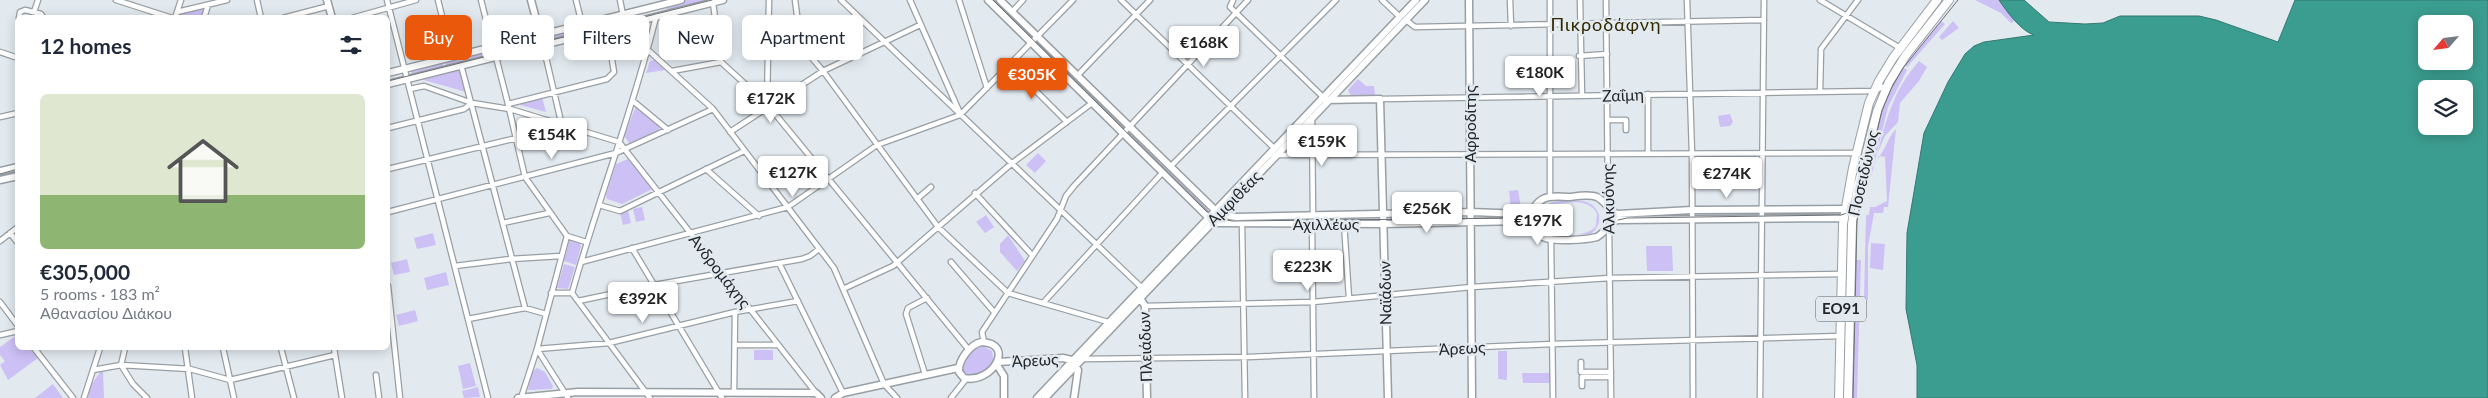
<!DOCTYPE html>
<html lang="en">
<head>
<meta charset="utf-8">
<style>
  :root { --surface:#fff; --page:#f2f2f3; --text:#1f2937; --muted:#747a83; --accent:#ea580c }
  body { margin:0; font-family:Lato,sans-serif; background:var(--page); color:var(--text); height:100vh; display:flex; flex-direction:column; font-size:19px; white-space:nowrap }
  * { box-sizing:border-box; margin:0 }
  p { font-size:16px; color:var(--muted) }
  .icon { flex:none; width:28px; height:28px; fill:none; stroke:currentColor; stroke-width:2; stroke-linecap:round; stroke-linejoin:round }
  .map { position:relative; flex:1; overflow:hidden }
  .side { position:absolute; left:15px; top:15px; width:375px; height:335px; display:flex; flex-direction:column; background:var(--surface); border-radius:8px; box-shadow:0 2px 12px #0003 }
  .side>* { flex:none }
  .guide { position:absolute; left:405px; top:15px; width:475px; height:45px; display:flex; gap:10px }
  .needle { width:32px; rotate:242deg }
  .controls { position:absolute; left:2418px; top:15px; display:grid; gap:10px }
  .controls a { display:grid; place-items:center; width:55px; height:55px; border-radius:8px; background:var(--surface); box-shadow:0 2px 12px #0003; font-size:25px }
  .price { position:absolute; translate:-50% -42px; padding:0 11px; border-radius:5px; background:#fff; color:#222; font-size:16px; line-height:32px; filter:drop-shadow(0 1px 2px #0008) }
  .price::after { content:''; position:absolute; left:50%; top:30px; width:15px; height:11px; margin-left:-8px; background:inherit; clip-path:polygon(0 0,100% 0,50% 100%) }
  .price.on { background:var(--accent); color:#fff }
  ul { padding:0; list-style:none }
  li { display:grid; align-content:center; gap:10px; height:265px; padding:0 25px }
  li span { display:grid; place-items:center; height:155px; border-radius:8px; color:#555 }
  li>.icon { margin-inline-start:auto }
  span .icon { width:90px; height:90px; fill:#fffc; stroke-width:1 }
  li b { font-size:21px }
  h2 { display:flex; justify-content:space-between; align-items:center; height:60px; padding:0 25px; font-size:21px }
  .chip { padding:0 18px; border-radius:8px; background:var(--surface); box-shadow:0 2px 12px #0003; font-size:18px; line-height:45px }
  .chip.on { background:var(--accent); color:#fff }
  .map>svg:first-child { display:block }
  .green { fill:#ccc0f5; fill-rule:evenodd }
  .water { fill:#3b9d8f; stroke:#347a70; fill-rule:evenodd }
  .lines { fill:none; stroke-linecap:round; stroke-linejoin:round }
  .street-casing { stroke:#989fa4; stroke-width:7 }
  .secondary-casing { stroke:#989fa4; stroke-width:9 }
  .highway-casing { stroke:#989fa4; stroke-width:10 }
  .street { stroke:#fff; stroke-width:4.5 }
  .secondary { stroke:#fff; stroke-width:6 }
  .highway { stroke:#fff; stroke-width:8 }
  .tram { stroke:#6b7073; stroke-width:1 }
  .labels { text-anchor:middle; stroke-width:5; stroke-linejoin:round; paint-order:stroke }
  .shield { fill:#e2eaf0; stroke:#5d6265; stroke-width:1 }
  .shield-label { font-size:15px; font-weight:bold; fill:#242729 }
  .street-label { font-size:16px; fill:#242729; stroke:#e2eaf0 }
  .neighbourhood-label { font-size:18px; letter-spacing:1px; fill:#322900; stroke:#e2eaf0 }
</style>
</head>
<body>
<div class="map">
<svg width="2488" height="398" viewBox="0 0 2488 398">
  <rect width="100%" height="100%" fill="#e2eaf0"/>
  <path class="green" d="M687,0H718L670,12L664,6Z
    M991,0H998L1032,33L1029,37Z
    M1975,0H1999L2016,20L2011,23L2001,13Z
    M208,5L204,17L175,18L177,12Z
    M1941,21L1945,24L1907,67L1905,65Z
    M1953,21L1959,28L1942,40L1939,37Z
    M585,26L587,33L549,43L547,35Z
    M535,38V46L447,68L445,61Z
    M1040,41L1124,125L1085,88L1121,128L1037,45Z
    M654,60L665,70L646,73L650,61Z
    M442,61L444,69L413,77L410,69Z
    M1919,61L1927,67L1919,81L1900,103L1898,122L1885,136L1878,152C1887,116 1894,90 1919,61Z
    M1903,67L1907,70L1888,107L1871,177L1865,175C1874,137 1881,100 1903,67Z
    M460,68L466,92L420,79Z
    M1358,79L1366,86H1374L1375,95L1351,96L1348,90Z
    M542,97L546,112L520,105L521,103Z
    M1872,105L1874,106L1849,208Z
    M636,106L660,125L659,130L630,144L624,136Z
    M1730,114L1733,122L1730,126L1720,127L1718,116Z
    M1896,129L1888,207H1884L1883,213H1874L1868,246V300L1864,299L1866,215H1869L1870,207H1875L1887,201L1885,157L1881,156L1877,159C1886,150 1887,138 1896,129Z
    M1132,131L1207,206L1208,209L1205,212L1128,135L1167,171L1130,133Z
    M1038,153L1046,161L1035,173L1026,165Z
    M628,159L652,189L622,204L607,199L606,195L616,164Z
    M1518,190L1521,207L1511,208L1509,191Z
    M1587,202C1602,209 1603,224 1591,234L1552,237L1540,229L1537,216C1543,198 1571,199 1587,202ZM1552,204C1567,203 1590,197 1597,214L1596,226C1589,236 1558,239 1547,234C1532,226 1538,208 1552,204Z
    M642,207L645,220L636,222L633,209Z
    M628,210L631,223L623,225L620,213Z
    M1765,211L1806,212V216H1765Z
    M1465,214V216L1411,217L1410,220L1465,219L1390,222V216Z
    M986,215L994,227L985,233L976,222Z
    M433,233L436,245L417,249L414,238Z
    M1008,235L1025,261L1017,271L1000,252V244Z
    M570,239L579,242L581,246L576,265L564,261Z
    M1871,243L1885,244L1883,270L1870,268Z
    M1646,246H1672L1673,271H1647Z
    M407,259L410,272L394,275L391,263Z
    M1846,260L1844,398H1843Z
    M1854,260H1861L1857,398H1853Z
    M564,264L575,267L568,289L557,288Z
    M446,272L449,285L427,290L424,278Z
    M415,310L418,321L399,326L396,315Z
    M17,335L18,348H31L38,358L8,380L0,365L5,361L0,355V347Z
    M983,346L992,351L994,363C987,370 976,376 966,375L962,371C962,361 973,348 983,346Z
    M754,350H773V360H754Z
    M1498,351H1507V380L1498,379Z
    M470,363L476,386L463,389L458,366Z
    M537,368L545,372L553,386L552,389L528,390L532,372Z
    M101,371L103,372L104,398H88L91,385Z
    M1522,373H1550V383H1523Z
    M53,384L63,398H35Z
    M478,387L480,397L464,398L462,391Z"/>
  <path class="water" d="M1999,0H2024L2049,22L2085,24L2103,23L2120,16H2199L2216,20L2278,42L2295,0H2488V398H1917V365L1906,309L1907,233L1924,133L1948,82L1965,54L1974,46L1984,42L2034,35C2021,31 2007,12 1999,0ZM2426,24H2464V61H2426ZM2426,89H2464V126H2426Z"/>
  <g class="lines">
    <defs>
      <path id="street" d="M116,0L172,18
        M257,0L261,18
        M387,0L488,398
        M438,0L452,57
        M481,0L493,47
        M576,0L582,24
        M620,0L623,15
        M795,0L801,45L823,71L938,227L1008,293L1108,322
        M841,0L1141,287
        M910,0L959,111
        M959,0L987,88
        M1121,0L1274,148
        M1233,0L1230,7L1323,97
        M1382,0L1400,17
        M1510,0L1511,26
        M1580,0L1582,96
        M1606,0L1608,206
        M1687,0L1692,154L1693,398
        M1820,0L1900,48
        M713,3L721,62L767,104L969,350
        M34,12L38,0
        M177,12L227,0
        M1012,12L1023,0
        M19,18L20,12L25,10L41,14L44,18
        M175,18L181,0
        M204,18L208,5
        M283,18L329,6
        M352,18L416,0
        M1406,20L1415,27L1764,20
        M543,45L562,126
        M767,47L801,45
        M648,50L713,109L834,268L884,384L897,398
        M0,52L18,58
        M1579,56L1607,54
        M496,57L508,104
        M461,65L525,308
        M1010,65L1067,122
        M672,71L721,62
        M1077,76L1150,0
        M410,89L424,86L472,103L510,109L619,142L816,393
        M1820,92L1821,49L1858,0
        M1380,99L1874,91L1887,85
        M633,101L668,130
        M767,104L769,0
        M0,117L18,113
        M1312,117L1313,216
        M1607,120H1626V130
        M388,128L464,109L472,103
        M730,132L823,71L920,25
        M1648,154V94
        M1275,155L1857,153
        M1170,167L1336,0
        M388,169L517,138
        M706,169L759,216
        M975,193L1032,255
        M1550,197V0
        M917,199L931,187
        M599,205L620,211L744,151
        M388,212L616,153L713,109
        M503,223L549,213
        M1312,223L1314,398
        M1344,223L1349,298
        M1242,224L1245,398
        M1609,225L1611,398
        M10,233L18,243
        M567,236L525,177L508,104L607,79L614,72L607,29
        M1551,239L1553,398
        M0,241L18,227
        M632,248L722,398
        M581,262L788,207L877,145L960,115L1073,0
        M951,262L994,312
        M779,263L843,393
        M455,266L511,259L561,256
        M388,286L400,398
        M843,289L893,266L1011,164L1092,103
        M551,293H572C598,200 633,110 656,17
        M572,293L650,398
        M578,301L654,285L802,259L810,256L819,249
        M0,302L18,326
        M1043,303L1163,172
        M1145,306L1313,302L1472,287L1610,278L1842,274
        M468,319L525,308L546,314
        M0,335L18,331
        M984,342L982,332L1057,219L1066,196L1074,186L1248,0
        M735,345H778
        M34,348L73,398
        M125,348L121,365L133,384L147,398
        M185,348L192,398
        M223,348L234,398
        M281,348L294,398
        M334,348L342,398
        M1083,359L1248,357L1552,344L1841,336
        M1581,362V372H1611
        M93,370L121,365L190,369L230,380L335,355
        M925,374L906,314L908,308L927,298
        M376,375L379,398
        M1582,386V377H1611
        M734,392L735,312
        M84,398L100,348
        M521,398L537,349L567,236L586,242
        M568,398L537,349L609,343L735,312L798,301
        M951,398L966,379
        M1760,398L1764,0"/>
      <path id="secondary" d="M327,0L332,18
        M531,0L543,45
        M988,0L1208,217L1217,223L1383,224L1522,221L1534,227
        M1000,0L1219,214L1236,217L1471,212L1524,214L1533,210
        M1469,0L1472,398
        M388,73L681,0
        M388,84L723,0
        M1326,100L1380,99L1388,398
        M0,171L18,167
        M0,180L18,176
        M1844,220L1838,218L1618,220C1608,223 1606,232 1597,237C1586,240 1553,242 1543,237C1528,229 1528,207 1543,199C1551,195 1561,197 1570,197C1578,196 1589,194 1597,197C1605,201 1609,210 1617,214L1692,210L1845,209
        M1140,298L1145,306L1147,398
        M981,342C1016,343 993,384 964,378L959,372C958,360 970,345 981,342Z
        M998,362L1063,358L1072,360
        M997,365L1004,376V398
        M518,398L578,392L816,393L821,398
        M835,398L843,393L958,368
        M1037,398L1416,0
        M1045,398L1425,0
        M1074,398L1078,370L1074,363"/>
      <path id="highway" d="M1839,398L1843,224L1853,168L1869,103L1879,81L1893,58L1937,0
        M1848,398L1852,224L1858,186L1877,112L1889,82L1906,55L1949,0"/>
    </defs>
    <use href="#street" class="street-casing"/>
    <use href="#secondary" class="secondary-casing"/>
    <use href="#highway" class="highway-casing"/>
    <use href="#street" class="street"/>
    <use href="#secondary" class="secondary"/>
    <use href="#highway" class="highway"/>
    <path class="tram" d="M993,0L1206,211L1216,218L1232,221L1523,218L1534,227
      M388,81L712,0
      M0,174L18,169
      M1618,220L1627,218L1841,215L1853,211L1861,203
      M1853,398L1857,220L1882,110L1891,89L1903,68L1958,0"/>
  </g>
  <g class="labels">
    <rect class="shield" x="1816" y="296.5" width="50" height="25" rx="4"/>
    <g class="shield-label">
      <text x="1841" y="314">ΕΟ91</text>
    </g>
    <g class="street-label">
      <text transform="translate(1623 95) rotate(-2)" y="6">Ζαΐμη</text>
      <text transform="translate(1470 124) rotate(-90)" y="6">Αφροδίτης</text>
      <text transform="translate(1863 173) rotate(-77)" y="6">Ποσειδώνος</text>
      <text transform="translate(1234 198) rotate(-46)" y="6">Αμφιθέας</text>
      <text transform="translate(1608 199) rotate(-91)" y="6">Αλκυόνης</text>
      <text x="1326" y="230">Αχιλλέως</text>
      <text transform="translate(720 271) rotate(52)" y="6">Ανδρομάχης</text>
      <text transform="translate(1385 293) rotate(-91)" y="6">Ναϊάδων</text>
      <text transform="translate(1145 347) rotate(-92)" y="6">Πλειάδων</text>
      <text transform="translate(1462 348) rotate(-3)" y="6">Άρεως</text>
      <text transform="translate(1035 360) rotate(-3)" y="6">Άρεως</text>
    </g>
    <g class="neighbourhood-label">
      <text x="1606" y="31">Πικροδάφνη</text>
    </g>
  </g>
</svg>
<div class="controls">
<a><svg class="needle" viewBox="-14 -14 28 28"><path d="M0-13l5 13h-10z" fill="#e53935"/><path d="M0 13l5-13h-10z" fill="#747a83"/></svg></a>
<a><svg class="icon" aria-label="layers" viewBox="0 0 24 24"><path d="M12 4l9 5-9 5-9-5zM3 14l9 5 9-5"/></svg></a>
</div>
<b class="price" style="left:1204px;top:68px">€168K</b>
<b class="price" style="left:1540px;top:98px">€180K</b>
<b class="price on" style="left:1032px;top:100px">€305K</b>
<b class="price" style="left:771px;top:124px">€172K</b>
<b class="price" style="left:552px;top:160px">€154K</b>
<b class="price" style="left:1322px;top:167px">€159K</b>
<b class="price" style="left:793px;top:198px">€127K</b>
<b class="price" style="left:1727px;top:199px">€274K</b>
<b class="price" style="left:1427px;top:234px">€256K</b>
<b class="price" style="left:1538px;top:246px">€197K</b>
<b class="price" style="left:1308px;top:292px">€223K</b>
<b class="price" style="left:643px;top:324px">€392K</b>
<div class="guide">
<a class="chip on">Buy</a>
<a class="chip">Rent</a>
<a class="chip">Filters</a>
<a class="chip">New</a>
<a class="chip">Apartment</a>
</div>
<section class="side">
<h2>12 homes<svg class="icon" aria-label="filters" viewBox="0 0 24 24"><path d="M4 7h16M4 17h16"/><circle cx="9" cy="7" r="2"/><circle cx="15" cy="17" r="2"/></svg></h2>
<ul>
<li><span style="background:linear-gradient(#dfe7d0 65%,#8fb573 0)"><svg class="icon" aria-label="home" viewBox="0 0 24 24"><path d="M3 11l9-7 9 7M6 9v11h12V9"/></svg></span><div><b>€305,000</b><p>5 rooms · 183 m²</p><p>Αθανασίου Διάκου</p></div></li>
</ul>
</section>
</div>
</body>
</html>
